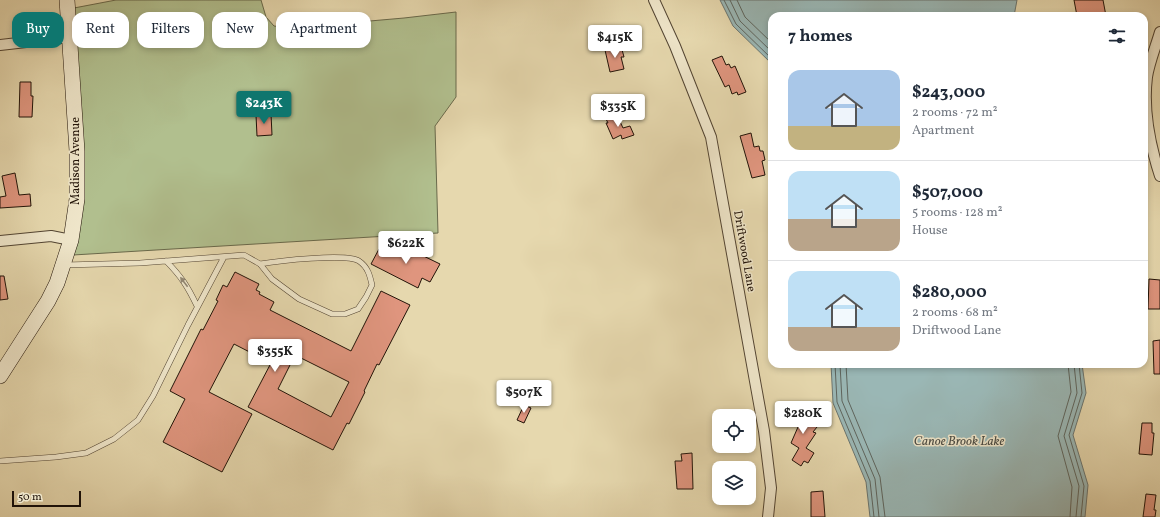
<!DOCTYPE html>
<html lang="en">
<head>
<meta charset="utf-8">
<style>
  :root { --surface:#fff; --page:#f6f6f7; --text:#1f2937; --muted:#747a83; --line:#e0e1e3; --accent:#0f766e }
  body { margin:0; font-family:Vollkorn,serif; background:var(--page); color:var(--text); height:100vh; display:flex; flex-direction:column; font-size:15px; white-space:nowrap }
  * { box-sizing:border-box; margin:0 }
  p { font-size:13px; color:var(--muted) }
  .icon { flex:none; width:22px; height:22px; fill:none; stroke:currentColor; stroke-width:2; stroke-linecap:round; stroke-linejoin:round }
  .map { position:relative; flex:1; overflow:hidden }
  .drawer { position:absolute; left:768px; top:12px; width:380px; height:356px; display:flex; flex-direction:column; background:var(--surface); border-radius:12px; box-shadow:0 2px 6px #0003 }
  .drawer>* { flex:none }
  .banner { position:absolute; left:12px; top:12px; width:380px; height:36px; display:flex; gap:8px }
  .tools { position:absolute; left:712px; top:409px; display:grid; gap:8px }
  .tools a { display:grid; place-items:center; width:44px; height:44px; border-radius:8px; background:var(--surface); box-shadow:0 2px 6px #0003; font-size:20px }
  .scale { position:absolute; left:12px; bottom:10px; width:69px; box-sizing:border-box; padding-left:4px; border:2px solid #211308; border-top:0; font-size:11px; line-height:14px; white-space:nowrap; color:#211308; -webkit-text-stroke:3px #efe6ca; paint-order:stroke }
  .price { position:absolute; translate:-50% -34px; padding:0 9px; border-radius:4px; background:#fff; color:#222; font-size:13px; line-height:26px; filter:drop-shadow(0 1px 2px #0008) }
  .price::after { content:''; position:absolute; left:50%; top:24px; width:12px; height:9px; margin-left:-6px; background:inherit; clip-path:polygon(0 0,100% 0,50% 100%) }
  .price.current { background:var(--accent); color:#fff }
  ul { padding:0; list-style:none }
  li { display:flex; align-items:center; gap:12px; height:100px; padding:0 20px }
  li+li { border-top:1px solid var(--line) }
  li span { display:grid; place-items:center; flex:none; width:112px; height:80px; border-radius:12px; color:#555 }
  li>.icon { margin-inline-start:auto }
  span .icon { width:48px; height:48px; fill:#fffc; stroke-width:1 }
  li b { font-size:17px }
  h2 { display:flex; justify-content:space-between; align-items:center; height:48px; padding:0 20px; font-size:17px }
  .chip { padding:0 14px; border-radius:12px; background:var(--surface); box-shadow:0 2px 6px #0003; font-size:14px; line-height:36px }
  .chip.current { background:var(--accent); color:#fff }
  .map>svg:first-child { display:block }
  .green { fill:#b1bf8e; stroke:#69694b }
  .water { fill:#9ab7b5; stroke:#6a7570 }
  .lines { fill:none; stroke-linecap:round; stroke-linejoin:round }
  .shore { stroke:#5e655e; stroke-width:1 }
  .building { fill:#df957e; stroke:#211308; fill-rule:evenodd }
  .lane-casing { stroke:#524432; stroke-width:6 }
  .street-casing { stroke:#524432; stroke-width:12 }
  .secondary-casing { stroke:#211308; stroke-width:16 }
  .lane { stroke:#efe6ca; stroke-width:5 }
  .street { stroke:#efe6ca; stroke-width:10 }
  .secondary { stroke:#efe6ca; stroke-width:15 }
  .oneway { fill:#928773 }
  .labels { text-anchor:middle; stroke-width:3; stroke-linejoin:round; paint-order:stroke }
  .street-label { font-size:12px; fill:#211308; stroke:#efe6ca }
  .water-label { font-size:13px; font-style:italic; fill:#4b4c45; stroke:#efe6ca }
</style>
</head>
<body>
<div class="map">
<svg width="1160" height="517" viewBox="0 0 1160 517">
  <rect width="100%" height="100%" fill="#e6d8ae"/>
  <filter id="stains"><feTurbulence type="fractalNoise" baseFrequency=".005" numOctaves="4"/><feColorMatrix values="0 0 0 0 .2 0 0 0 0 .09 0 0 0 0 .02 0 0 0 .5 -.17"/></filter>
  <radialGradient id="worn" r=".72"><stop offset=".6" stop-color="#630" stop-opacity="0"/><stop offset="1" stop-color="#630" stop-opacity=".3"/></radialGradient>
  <path class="green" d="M116,0H261L266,17L274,26L290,28L404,18L456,12V97L435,126L438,233L73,255L74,8Z"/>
  <path class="water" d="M720,0H1017L1014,16H772V64L733,26Z
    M831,364H1082L1086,393L1073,435L1088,485L1085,517H870L866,482L833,403Z"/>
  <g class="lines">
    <path class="shore" d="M724,0L736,24L772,59
      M730,0L740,21L772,52
      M737,0L745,17L772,43
      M835,364L837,402L870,481L874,517
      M840,364L842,401L875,479L879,517
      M846,364L848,400L880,477L885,517
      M1068,364L1071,392L1058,436L1072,487L1070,517
      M1074,364L1077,393L1064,436L1079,486L1076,517
      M1079,364L1082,393L1069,435L1084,486L1081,517"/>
  </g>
  <path class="building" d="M1074,0H1103L1106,16H1077Z
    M621,46L624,57H621L624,69L610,72L605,50Z
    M722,56L726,65L729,64L731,68L735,66L746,92L738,95L737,92L732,94L729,85L725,87L712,60Z
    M20,82H31V96H33L32,117H19Z
    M616,113L623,128L630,126L634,135L622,139L621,135L613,139L606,123H608L605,117Z
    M271,114L272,135L257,136L256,115Z
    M751,133L754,147L759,146L760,151H763L765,160L762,161L765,175L752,178L740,136Z
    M15,173L19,195L30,194L31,206L0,208V197L6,196L2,176Z
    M394,245L402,249L403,246L440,264L430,282L422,278L418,288L371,264L379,249L389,254Z
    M235,272L259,284L256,290L260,292L259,294L274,302L270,310L351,351L381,291L410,305L379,365L377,364L364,391L365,392L349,424L347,423L333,450L248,407L271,363L234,344L209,392L252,414L222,472L163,442L185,399L170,391L201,329L203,330L218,301L216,300L223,285L227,287ZM295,355L349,382L331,417L278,389Z
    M0,276H4L8,299L0,300Z
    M1149,279L1160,280V309H1148Z
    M1160,340V374H1154L1153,341Z
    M524,405L531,408L524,423L517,420Z
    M805,405L810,409L807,414L815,418L812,423L817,427L813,432L816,433L806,448L814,453L808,463L804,461L801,466L792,460L799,448L791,443L798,427L793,424L794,422L792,420L799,408L802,409Z
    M1142,423H1152V433H1154L1152,455L1139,454Z
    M692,453L693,489H677L675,461H682L681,454Z
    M823,491L825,517H811V492Z
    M1146,494L1156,495L1154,510H1156L1155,517H1143Z"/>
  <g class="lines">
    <defs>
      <path id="lane" d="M166,261C181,276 188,287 197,306
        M65,265L140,263L244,255L260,264L272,279L299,299L332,314H345L358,309L366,297L372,285C370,276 368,267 359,261C347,253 277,261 260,264
        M0,461L56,457L86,453L114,439L138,420L153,396L188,325L224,257"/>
      <path id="street" d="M654,0L675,46L711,137L764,431L771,488L768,517
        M1160,32C1156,46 1149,63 1147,77C1143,109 1150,145 1160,176
        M0,45L70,37
        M0,241L51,236L71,240"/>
      <path id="secondary" d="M0,376L48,301L57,283L71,240L77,199V151L67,0"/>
    </defs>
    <use href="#lane" class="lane-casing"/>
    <use href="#street" class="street-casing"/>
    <use href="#secondary" class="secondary-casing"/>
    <use href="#lane" class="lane"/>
    <use href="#street" class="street"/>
    <use href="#secondary" class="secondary"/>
  </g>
  <defs><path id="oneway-solid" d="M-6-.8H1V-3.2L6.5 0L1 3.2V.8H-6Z"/></defs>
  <use class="oneway" href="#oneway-solid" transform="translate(184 282) rotate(-127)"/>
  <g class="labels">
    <g class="street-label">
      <text transform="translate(75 161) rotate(-90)" y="4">Madison Avenue</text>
      <text transform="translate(745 251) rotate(80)" y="4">Driftwood Lane</text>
    </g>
    <g class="water-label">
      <text x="959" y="445">Canoe Brook Lake</text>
    </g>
  </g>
  <rect width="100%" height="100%" filter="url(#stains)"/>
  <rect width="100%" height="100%" fill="url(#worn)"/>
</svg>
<div class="tools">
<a><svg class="icon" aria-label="locate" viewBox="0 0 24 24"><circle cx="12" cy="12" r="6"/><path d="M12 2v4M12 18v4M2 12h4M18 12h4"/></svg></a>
<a><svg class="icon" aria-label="layers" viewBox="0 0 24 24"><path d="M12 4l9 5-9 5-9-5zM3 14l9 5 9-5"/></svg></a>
</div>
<div class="scale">50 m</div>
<b class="price" style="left:615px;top:59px">$415K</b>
<b class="price current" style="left:264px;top:125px">$243K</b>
<b class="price" style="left:618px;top:128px">$335K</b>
<b class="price" style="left:406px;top:265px">$622K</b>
<b class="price" style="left:275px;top:373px">$355K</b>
<b class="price" style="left:524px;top:414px">$507K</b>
<b class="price" style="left:803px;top:435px">$280K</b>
<div class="banner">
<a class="chip current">Buy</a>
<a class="chip">Rent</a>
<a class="chip">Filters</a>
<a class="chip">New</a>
<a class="chip">Apartment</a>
</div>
<section class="drawer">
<h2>7 homes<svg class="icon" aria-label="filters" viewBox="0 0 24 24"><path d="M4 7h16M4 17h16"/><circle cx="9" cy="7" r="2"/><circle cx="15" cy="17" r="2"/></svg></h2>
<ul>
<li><span style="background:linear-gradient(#a9c7e8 70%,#c2b280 0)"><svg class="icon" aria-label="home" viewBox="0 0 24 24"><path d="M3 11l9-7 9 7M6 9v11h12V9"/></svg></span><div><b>$243,000</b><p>2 rooms · 72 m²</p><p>Apartment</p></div></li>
<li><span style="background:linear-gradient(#bfe0f5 60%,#b9a48a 0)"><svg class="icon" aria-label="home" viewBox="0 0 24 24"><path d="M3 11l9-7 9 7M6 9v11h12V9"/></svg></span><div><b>$507,000</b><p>5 rooms · 128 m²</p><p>House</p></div></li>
<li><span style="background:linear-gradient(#bfe0f5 70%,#b9a48a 0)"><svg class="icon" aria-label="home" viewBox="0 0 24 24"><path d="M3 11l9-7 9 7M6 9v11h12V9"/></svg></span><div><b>$280,000</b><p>2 rooms · 68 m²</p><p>Driftwood Lane</p></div></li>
</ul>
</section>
</div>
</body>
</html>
